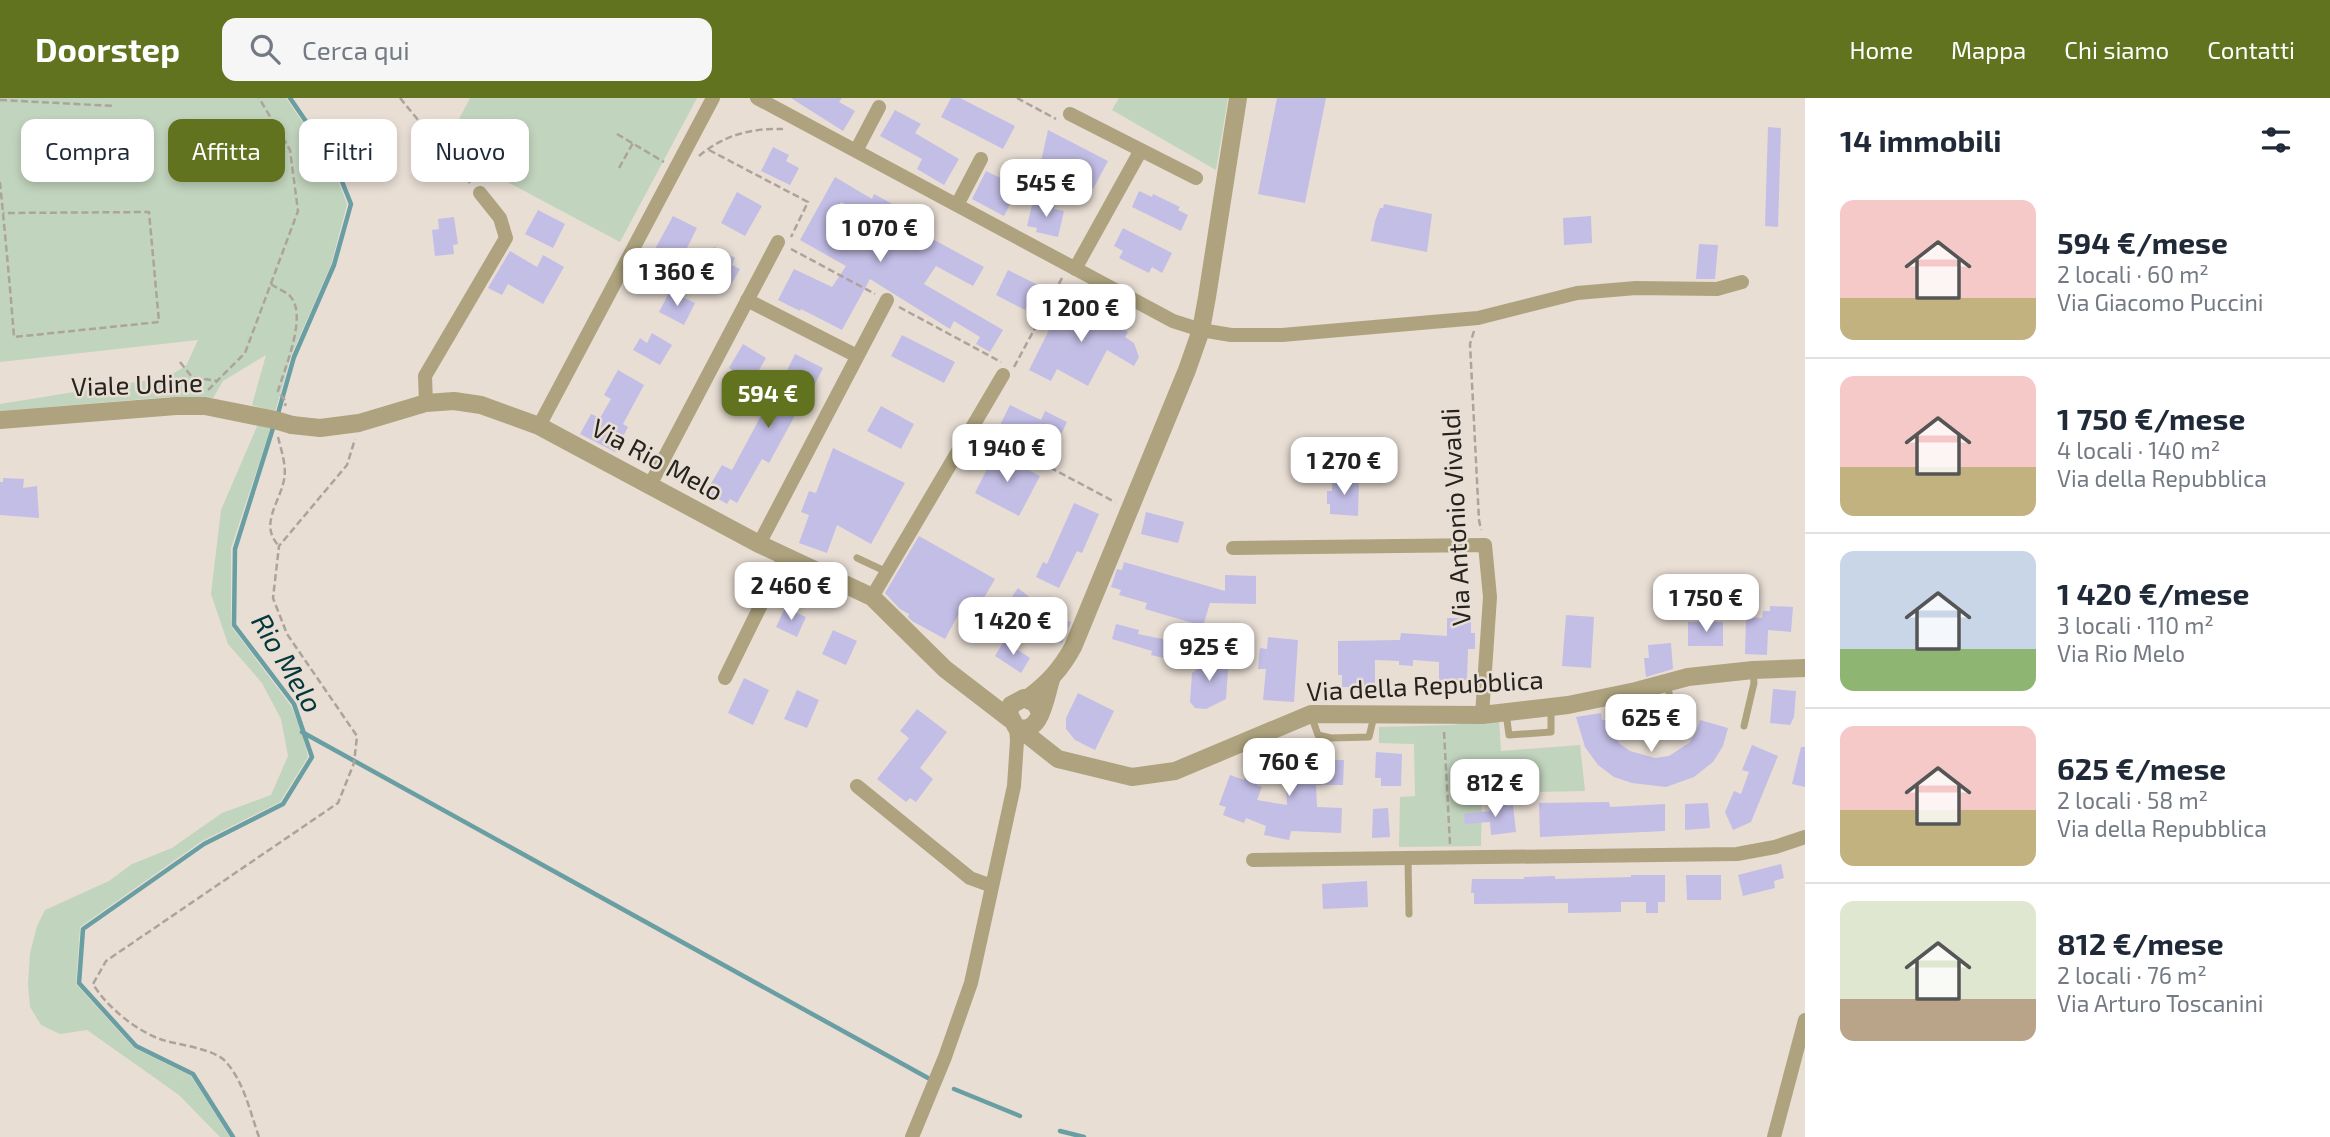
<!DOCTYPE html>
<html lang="it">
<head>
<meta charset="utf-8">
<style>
  :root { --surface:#fff; --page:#f6f6f7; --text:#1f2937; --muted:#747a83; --line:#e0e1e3; --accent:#627320 }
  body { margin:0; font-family:"Exo 2",sans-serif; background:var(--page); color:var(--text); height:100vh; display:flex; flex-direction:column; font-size:26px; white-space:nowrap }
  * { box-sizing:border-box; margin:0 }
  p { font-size:23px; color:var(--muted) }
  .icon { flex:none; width:38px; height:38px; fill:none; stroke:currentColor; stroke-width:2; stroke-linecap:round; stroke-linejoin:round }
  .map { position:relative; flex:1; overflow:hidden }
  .panel { display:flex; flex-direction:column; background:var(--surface); width:525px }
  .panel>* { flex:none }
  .banner { position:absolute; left:21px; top:21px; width:665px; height:63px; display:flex; gap:14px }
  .price { position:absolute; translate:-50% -60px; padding:0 16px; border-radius:14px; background:#fff; color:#222; font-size:23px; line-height:46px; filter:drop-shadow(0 2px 4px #0008) }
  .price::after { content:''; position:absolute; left:50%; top:42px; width:21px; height:16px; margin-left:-10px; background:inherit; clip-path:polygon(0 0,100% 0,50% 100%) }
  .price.on { background:var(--accent); color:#fff }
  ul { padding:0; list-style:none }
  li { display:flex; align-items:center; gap:21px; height:175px; padding:0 35px }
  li+li { border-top:2px solid var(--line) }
  li span { display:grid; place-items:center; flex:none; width:196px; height:140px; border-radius:14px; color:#555 }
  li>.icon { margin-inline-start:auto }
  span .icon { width:84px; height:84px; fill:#fffc; stroke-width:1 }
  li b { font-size:30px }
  h2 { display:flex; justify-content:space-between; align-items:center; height:84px; padding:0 35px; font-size:30px }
  .pill { padding:0 24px; border-radius:14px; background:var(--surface); box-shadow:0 4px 10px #0003; font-size:24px; line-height:63px }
  .pill.on { background:var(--accent); color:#fff }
  header { display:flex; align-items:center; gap:42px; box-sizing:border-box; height:98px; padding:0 35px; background:var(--accent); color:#fff }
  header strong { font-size:33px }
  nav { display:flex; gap:38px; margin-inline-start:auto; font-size:24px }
  .search { width:490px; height:63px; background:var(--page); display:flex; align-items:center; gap:18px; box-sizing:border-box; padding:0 24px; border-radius:14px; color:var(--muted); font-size:26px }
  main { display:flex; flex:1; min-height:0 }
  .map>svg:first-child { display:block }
  .green { fill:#c1d4bd }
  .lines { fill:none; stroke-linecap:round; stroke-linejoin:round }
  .stream { stroke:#699ea3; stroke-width:4.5 }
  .building { fill:#c3bee6; fill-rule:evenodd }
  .path { stroke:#aca49c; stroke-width:2.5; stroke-dasharray:7 3.5; stroke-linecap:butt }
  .service { stroke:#aea37e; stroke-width:7 }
  .minor { stroke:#aea37e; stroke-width:14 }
  .tertiary { stroke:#aea37e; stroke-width:18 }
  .tertiary-bridge { stroke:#aea37e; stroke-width:18 }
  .labels { text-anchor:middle; stroke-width:5; stroke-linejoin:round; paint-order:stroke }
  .street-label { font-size:26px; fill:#26231f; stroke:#e8ded4 }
  .water-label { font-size:28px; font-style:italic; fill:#02373c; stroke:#e8ded4 }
</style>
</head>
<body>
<header>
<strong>Doorstep</strong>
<div class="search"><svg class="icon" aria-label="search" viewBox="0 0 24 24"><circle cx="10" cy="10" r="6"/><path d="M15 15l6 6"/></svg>Cerca qui</div>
<nav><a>Home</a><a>Mappa</a><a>Chi siamo</a><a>Contatti</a></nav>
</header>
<main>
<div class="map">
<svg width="1805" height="1039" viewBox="0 0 1805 1039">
  <rect width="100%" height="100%" fill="#e8ded4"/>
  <path class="green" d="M0,0H286L332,67L347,106L331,167L291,258L275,314L252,307L266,257L223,283L213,300L168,299L0,313V306L167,279L186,268L198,242L0,264Z
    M470,0H697L620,144L444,50Z
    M1119,0H1228L1216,72L1112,12Z
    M258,326L271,329L231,450V528L291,608L302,634L308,659L280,704L202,743L80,829L76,886L134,950L191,978L230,1039H220L179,997L87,932L60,936L41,927L30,909L28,886L30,855L37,828L45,812L109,783L132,766L172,750L222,715L271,697L288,658L281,621L262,585L228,546L211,496L221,412Z
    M1499,622L1501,653L1580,647L1585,693L1482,695L1481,748L1399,749L1400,699L1415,698L1414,646L1379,645V629L1451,627Z"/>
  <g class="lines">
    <path class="stream" d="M277,319L294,259L334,167L351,106L335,66L290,0
      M302,634L928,980
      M954,991L1020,1018
      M1060,1033L1084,1039
      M233,1039L193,976L136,948L79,885L83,831L204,746L283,706L312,659L294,606L234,527L235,451L274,327"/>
  </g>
  <path class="building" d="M791,0H842L839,4L855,13L843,33Z
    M951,0H960L1015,28L1003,51L941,19Z
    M1277,0H1326L1305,105L1258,96Z
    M895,12L921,26L915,35L959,61L944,87L917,71L922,61L880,38Z
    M1768,29L1781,30L1778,129L1765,128Z
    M1048,32L1108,63L1093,91L1086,88L1084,91L1040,68Z
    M773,49L789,57L786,63L799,70L790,87L761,73Z
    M986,73L1019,89L1004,118L972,101Z
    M835,79L872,101L874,96L896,108L890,118L984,169L973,188L936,168L924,186L1003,232L990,254L976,246L980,239L954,223L950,231L870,181L842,232L801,211L800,213L778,202L794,171L832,189L846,168L800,142ZM841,104L863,117L851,139L829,127Z
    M1139,93L1152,99L1153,96L1180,109L1178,112L1188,117L1181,133L1132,109Z
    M737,94L762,108L745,138L721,125Z
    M1033,103L1055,107L1054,111L1064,113L1058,139L1036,134L1037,130L1027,128Z
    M1384,106L1432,116L1427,154L1371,143L1375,123L1380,110H1383Z
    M538,112L565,126L553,150L525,136Z
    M673,118L697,130L680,164L655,151Z
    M1591,118L1592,145L1564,147L1563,120Z
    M454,119L458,146L453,147L454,156L435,158L432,132L439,131L438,121Z
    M1123,130L1172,155L1162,175L1152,169L1149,175L1119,160L1123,153L1114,148Z
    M1699,146L1718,147L1715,181H1696Z
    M714,149L735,160L732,167L740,171L728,192L700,177Z
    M510,153L537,169L543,157L564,169L543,206L508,186L502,197L488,190Z
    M1008,172L1038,187L1025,212L996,197Z
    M670,193L695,205L684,227L659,214Z
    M1066,198L1094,215L1095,212L1128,234L1125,239L1134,245L1139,259L1134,268L1107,252L1088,288L1057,271L1051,283L1029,272Z
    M652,235L672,247L660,267L633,252L640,240L647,245Z
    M902,237L955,264L944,285L891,258Z
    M743,246L766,260L752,284L729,270Z
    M795,256L823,270L801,314L798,312L769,365L762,361L737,405L730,401L727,406L706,394L722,367L732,372L763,314L766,316Z
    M618,272L644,287L623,326L628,329L615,354L580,336L591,316L600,320L611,301L604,297Z
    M1010,307L1041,322L1045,313L1067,324L1051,357L998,331Z
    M881,308L914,326L901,351L867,333Z
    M833,350L905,385L871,446L837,427L827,455L799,445L809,417L801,414L809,393L816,395Z
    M995,355L1040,378L1019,418L975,395Z
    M3,380L24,381L23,390L37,388L39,420L0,417V384H3Z
    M1332,380H1359L1358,418L1330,416V406H1327V393H1332Z
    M1074,405L1099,416L1082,455L1077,453L1059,490L1036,479L1043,464L1047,466Z
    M1146,414L1184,424L1178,445L1141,436Z
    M919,438L995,481L975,515L963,508L945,541L912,523L908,519L909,516L900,511L885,495Z
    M1124,464L1225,493V477L1256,478V506L1210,505L1203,528L1145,511L1147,505L1119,497L1121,492L1111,489L1117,471L1122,472Z
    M1018,490L1057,521L1071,524L1062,545L1046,542L1047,534L1011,506L1014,502L1011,500Z
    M1770,508L1793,509L1791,534L1768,532L1767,557L1745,556L1746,519L1762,520L1763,513H1770Z
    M785,510L806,519L797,539L776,529Z
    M1566,517L1594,519L1591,570L1562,568Z
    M1447,520H1471V535H1475V551H1468L1467,582H1439V564L1413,562V568L1399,567V563L1375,562V589H1342V577H1338V543L1400,542L1401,535L1447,538Z
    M1688,524H1723V548H1688Z
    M1116,526L1139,532L1138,536L1172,543L1168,561L1151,557L1152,553L1112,541Z
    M833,532L857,543L846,567L822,556Z
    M1268,539L1298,542L1294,604L1263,602L1266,571H1258L1260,550L1267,551Z
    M1004,543L1030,560L1021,575L995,558Z
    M1671,545L1673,571L1646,579L1644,560H1649L1648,547Z
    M1203,558L1219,559L1228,572L1226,601L1206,611L1195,610L1190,604L1192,575L1199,570L1194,564Z
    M744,580L769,592L753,627L728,615Z
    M1773,591L1796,593L1794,619L1790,627L1770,625Z
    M797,592L819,602L807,630L784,621Z
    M1078,595L1114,613L1095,652L1075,642L1066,631V620Z
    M917,611L947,634L920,670L933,681L916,704L910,700L906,704L877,681L909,640L900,633Z
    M1601,615L1602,622H1607L1612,636L1620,646L1630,653L1655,660L1669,658L1689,645L1696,634L1700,622L1728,630L1723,648L1713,664L1694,679L1666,689L1632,685L1614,679L1598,667L1585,649L1576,619Z
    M1314,645L1315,662H1344L1343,687H1316L1317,709L1342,710L1341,735L1291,733L1289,742L1264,737L1266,728L1246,720L1244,725L1223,717L1226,709L1219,707L1230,677L1244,682L1246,676L1259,681L1257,687L1262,689L1257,702L1287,707L1285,671L1290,670V664H1294L1293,646Z
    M1752,647L1778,658L1751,724L1733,732L1725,714L1734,693L1741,696L1749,674L1742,672Z
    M1801,649H1805V689L1792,686Z
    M1376,654L1402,656L1401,688H1381V680H1375Z
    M1609,704L1610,709L1665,706V733L1540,739L1539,705Z
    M1507,705V708L1513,707L1516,734L1491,737L1490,724L1465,726L1464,716L1490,713L1489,707Z
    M1708,705L1710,730L1685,732V706Z
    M1388,710L1390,739L1372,740L1373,711Z
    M1781,766L1784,780L1774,783L1775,790L1743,798L1738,777Z
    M1631,777H1665V804H1658V815H1646V804H1621V814L1568,815V805L1474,806V795H1471L1472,781H1524V779L1555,778V781L1631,779Z
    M1686,777H1721V802H1687Z
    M1367,783L1368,809L1323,811L1322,786Z"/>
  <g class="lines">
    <path class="path" d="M400,0L470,85
      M1017,0L1056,21
      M0,2L115,8
      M617,36L664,64
      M709,52L808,104L791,139
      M699,58C724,37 751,30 783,31
      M619,70L633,45
      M0,84C5,136 10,187 14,239L159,224L149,114L3,115
      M791,151L875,196
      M271,186C276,190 285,193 290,198C308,217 285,269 278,293L286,304L285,308
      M899,209L1001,264
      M1474,233L1470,246L1479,422L1481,432
      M180,264L192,279L217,283
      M1014,269L1062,180
      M208,292L245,255L298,113L290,52L259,0
      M985,335L1115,404
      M278,339C281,352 287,368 284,382C279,406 259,427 279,448
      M1444,634L1450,746
      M259,1039C250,1014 244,984 226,964C214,950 176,947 160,941C135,932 106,908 93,886L106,863L338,705L354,665L357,638L287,536L273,500L279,448L347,367L355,341"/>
    <path class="service" d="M857,460L887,474
      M1636,594C1643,610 1660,632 1671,604L1667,586
      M1506,615L1509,637L1551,634V609
      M1311,617L1318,637L1331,640L1369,639L1374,618
      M1744,628L1754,585L1753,572
      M1408,760L1409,816"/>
    <path class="minor" d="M757,0L1173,223L1201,232L1231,237H1282L1478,220L1577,195L1636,190L1717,191L1742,184
      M1070,16L1196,80
      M856,53L879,9
      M957,107L981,61
      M1075,171L1141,52
      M747,202L857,258
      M426,305L425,278L506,140L500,120L480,95
      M539,328L713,0
      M649,389L778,144
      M759,446L887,202
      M1233,450L1485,447L1490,499L1482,617
      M872,499L1003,277
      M725,580L785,458
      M857,688L970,780L992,788
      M1253,762L1737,756L1775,749L1805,739
      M912,1039L945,959L971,885L1014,688L1017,643L1016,629
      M1774,1039L1805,922"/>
    <path class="tertiary" d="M0,322L176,308H205L275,322
      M292,327L320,330L359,325L426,305L454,303L481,307L539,328L759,446L872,499L945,571L1010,621
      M1028,600C1048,585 1061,571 1073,549L1187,272L1201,232L1207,199L1238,0
      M1040,615L1036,606L1024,600L1011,607L1009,616L1016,629C1041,639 1045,600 1051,582
      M1020,631L1058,661L1132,679L1175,673L1311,616L1482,617L1568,607L1636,593L1688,579L1753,572L1805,570"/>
    <path class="tertiary-bridge" d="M275,322L292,327"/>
  </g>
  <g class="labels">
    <g class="street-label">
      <text transform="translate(137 287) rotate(-2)" y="9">Viale Udine</text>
      <text transform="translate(657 362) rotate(28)" y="9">Via Rio Melo</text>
      <text transform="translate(1456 419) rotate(-93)" y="9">Via Antonio Vivaldi</text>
      <text transform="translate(1425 588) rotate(-3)" y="9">Via della Repubblica</text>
    </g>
    <g class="water-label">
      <text transform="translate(287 565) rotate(59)" y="10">Rio Melo</text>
    </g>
  </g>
</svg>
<b class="price" style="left:1046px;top:121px">545 €</b>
<b class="price" style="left:880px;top:166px">1 070 €</b>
<b class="price" style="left:677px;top:210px">1 360 €</b>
<b class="price" style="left:1081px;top:246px">1 200 €</b>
<b class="price on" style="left:768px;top:332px">594 €</b>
<b class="price" style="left:1007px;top:386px">1 940 €</b>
<b class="price" style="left:1344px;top:399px">1 270 €</b>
<b class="price" style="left:791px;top:524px">2 460 €</b>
<b class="price" style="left:1706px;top:536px">1 750 €</b>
<b class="price" style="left:1013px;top:559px">1 420 €</b>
<b class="price" style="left:1209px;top:585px">925 €</b>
<b class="price" style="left:1651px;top:656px">625 €</b>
<b class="price" style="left:1289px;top:700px">760 €</b>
<b class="price" style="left:1495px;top:721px">812 €</b>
<div class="banner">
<a class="pill">Compra</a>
<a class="pill on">Affitta</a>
<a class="pill">Filtri</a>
<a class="pill">Nuovo</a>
</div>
</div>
<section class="panel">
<h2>14 immobili<svg class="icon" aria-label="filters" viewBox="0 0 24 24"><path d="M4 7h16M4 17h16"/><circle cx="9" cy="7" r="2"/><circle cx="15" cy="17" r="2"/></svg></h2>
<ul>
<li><span style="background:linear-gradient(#f6c9c9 70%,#c2b280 0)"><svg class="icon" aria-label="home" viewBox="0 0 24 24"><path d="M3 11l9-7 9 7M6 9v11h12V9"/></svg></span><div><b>594 €/mese</b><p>2 locali · 60 m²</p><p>Via Giacomo Puccini</p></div></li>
<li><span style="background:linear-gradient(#f6c9c9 65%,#c2b280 0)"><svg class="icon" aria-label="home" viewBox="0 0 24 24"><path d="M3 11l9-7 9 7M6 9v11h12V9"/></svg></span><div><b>1 750 €/mese</b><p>4 locali · 140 m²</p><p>Via della Repubblica</p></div></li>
<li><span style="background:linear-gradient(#c9d6e8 70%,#8fb573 0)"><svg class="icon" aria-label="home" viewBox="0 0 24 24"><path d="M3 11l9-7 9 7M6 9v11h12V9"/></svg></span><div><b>1 420 €/mese</b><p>3 locali · 110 m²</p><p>Via Rio Melo</p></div></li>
<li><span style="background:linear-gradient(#f6c9c9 60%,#c2b280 0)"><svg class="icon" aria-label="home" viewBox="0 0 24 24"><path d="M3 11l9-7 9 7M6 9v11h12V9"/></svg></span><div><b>625 €/mese</b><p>2 locali · 58 m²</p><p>Via della Repubblica</p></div></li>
<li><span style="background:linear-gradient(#dfe7d0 70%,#b9a48a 0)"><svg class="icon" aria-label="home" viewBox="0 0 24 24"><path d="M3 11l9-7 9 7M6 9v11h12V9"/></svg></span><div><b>812 €/mese</b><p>2 locali · 76 m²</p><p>Via Arturo Toscanini</p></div></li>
</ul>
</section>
</main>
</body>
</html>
